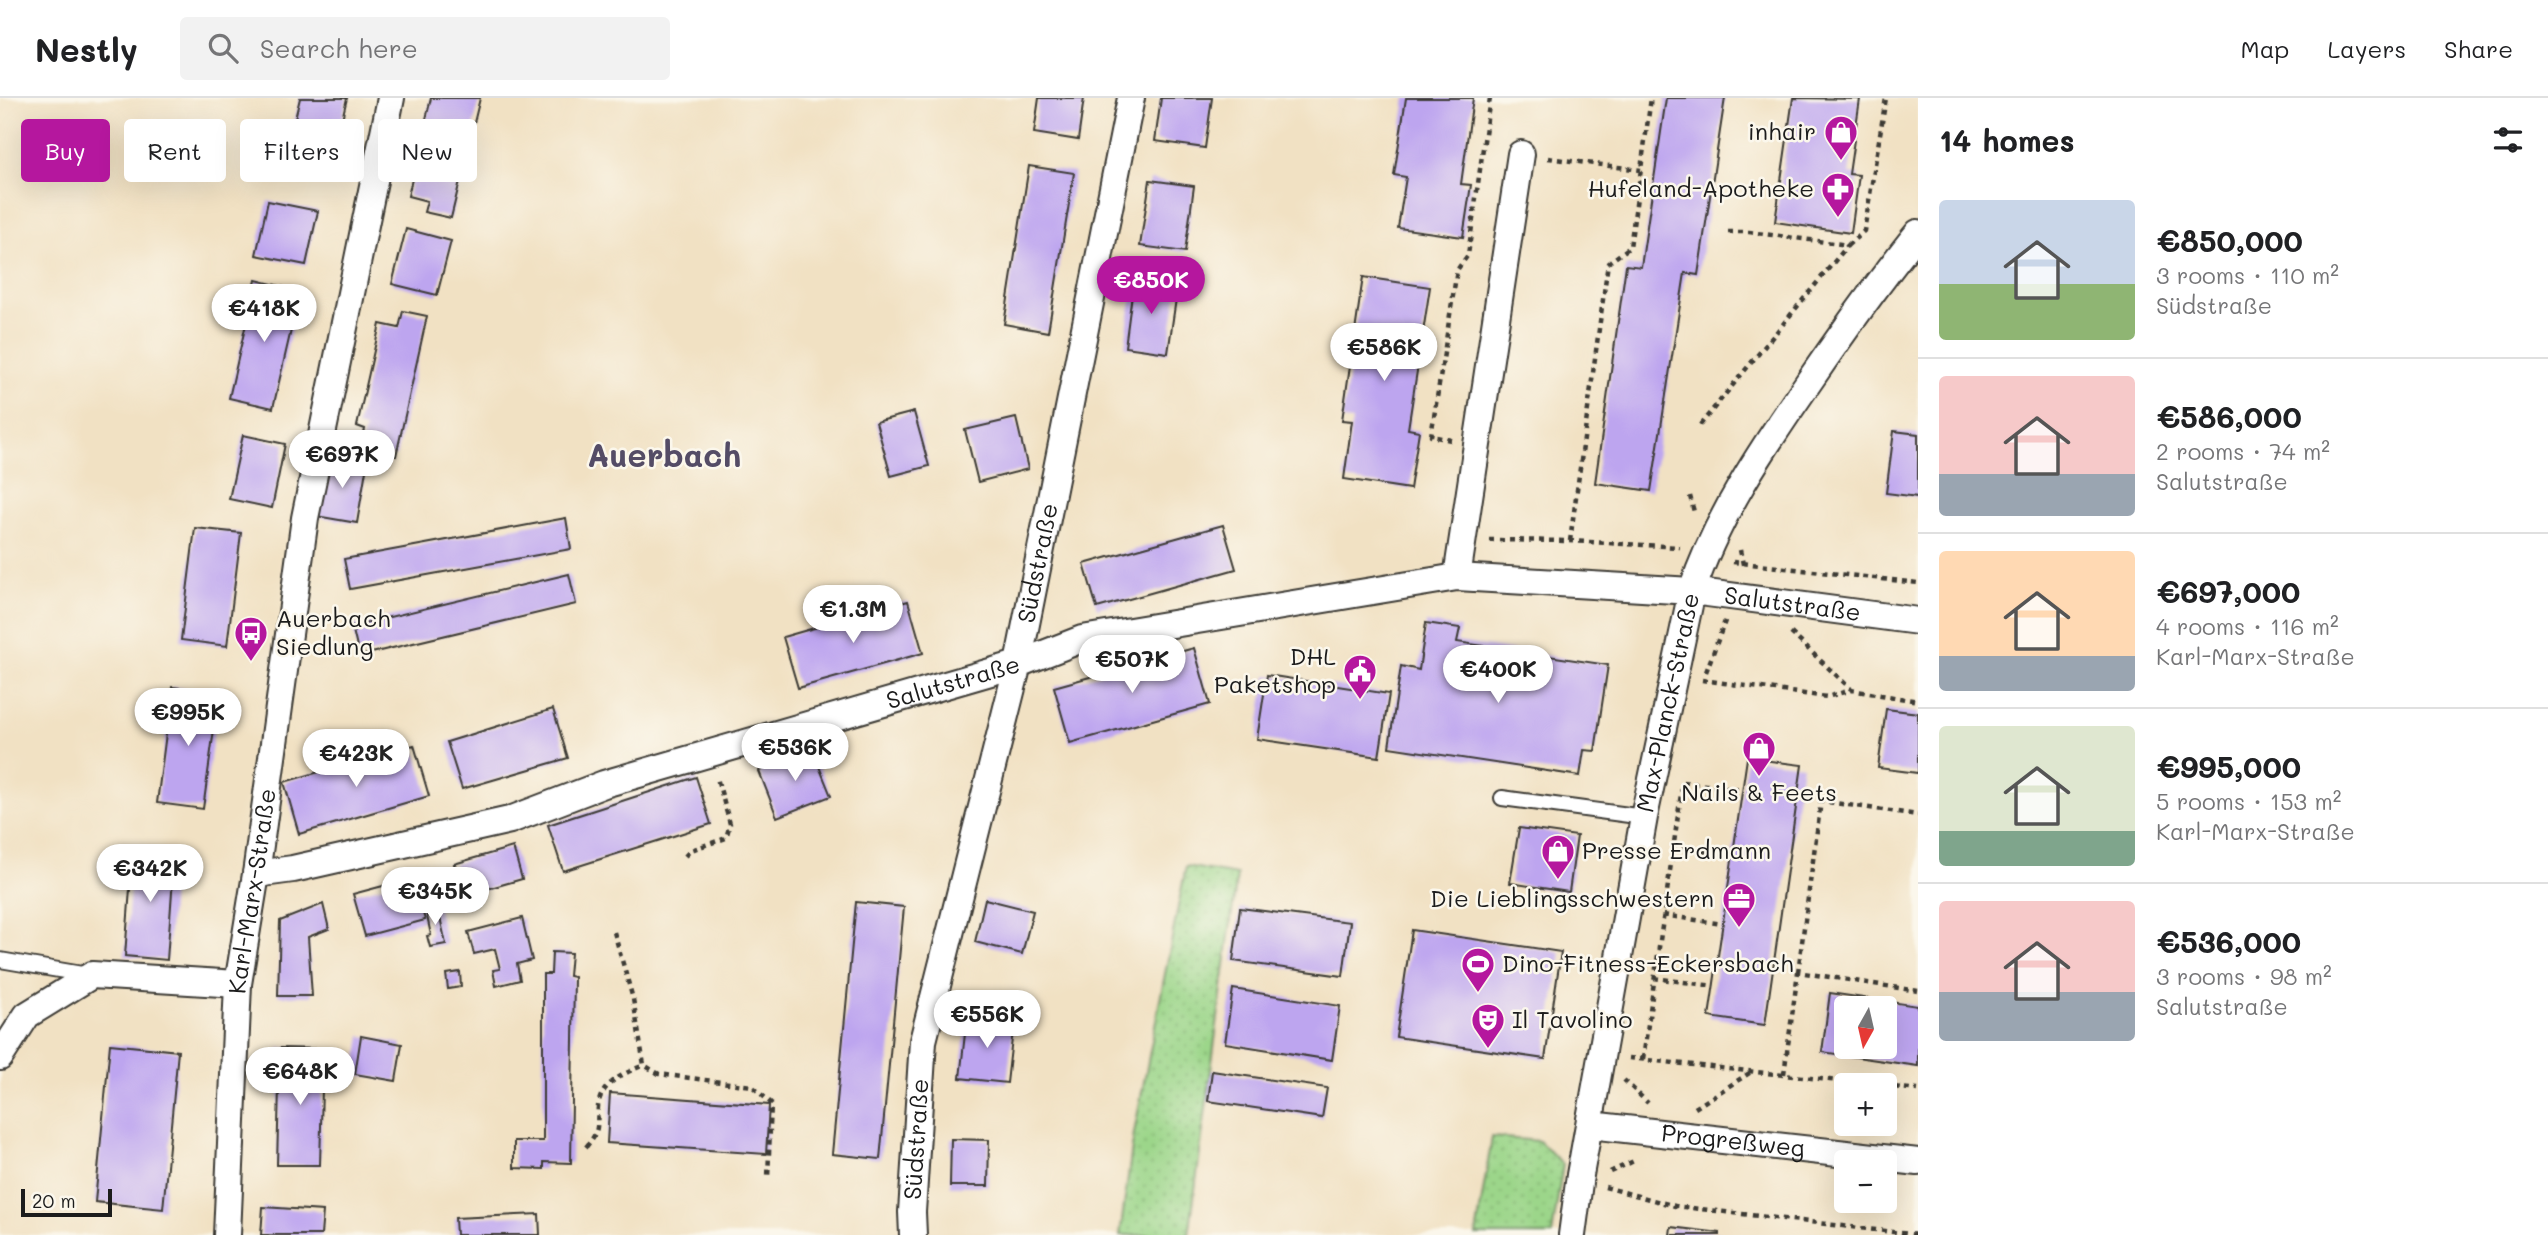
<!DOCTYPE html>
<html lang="en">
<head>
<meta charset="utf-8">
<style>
  :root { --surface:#fff; --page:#f2f2f2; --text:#202124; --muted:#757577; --line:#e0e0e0; --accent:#b5179e }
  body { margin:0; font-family:Mali,sans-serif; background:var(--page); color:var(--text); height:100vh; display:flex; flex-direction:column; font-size:26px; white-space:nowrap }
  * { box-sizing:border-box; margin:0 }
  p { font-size:23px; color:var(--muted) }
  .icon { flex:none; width:38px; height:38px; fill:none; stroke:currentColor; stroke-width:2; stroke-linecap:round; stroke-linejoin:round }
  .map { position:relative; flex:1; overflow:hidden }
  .panel { display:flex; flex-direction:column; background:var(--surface); width:630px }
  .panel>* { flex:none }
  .guide { position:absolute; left:21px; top:21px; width:665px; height:63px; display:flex; gap:14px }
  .needle { width:46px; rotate:188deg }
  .tools { position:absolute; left:1834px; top:898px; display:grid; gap:14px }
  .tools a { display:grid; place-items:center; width:63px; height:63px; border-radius:7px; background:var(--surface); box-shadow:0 7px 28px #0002; font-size:35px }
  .scale { position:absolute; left:21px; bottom:18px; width:91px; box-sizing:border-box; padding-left:7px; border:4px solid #1c1c1c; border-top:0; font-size:19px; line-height:24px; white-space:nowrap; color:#1c1c1c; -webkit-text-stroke:5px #fbf7ec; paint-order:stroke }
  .price { position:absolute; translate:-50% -60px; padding:0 16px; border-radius:24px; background:#fff; color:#222; font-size:23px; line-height:46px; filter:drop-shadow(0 2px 4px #0008) }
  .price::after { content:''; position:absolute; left:50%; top:42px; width:21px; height:16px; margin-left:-10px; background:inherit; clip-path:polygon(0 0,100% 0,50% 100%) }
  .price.current { background:var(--accent); color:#fff }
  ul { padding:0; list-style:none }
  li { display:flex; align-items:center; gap:21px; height:175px; padding:0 21px }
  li+li { border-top:2px solid var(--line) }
  li span { display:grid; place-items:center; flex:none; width:196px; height:140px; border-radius:7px; color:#555 }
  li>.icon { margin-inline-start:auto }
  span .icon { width:84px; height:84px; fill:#fffc; stroke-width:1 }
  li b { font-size:30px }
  h2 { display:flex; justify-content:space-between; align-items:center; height:84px; padding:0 21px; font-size:30px }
  .pill { padding:0 24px; border-radius:7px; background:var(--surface); box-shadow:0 7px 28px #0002; font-size:24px; line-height:63px }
  .pill.current { background:var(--accent); color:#fff }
  header { display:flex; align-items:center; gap:42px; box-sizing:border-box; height:98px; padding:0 35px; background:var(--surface); border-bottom:2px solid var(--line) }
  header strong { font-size:33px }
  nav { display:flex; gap:38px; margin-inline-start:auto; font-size:24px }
  .search { width:490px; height:63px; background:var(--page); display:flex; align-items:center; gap:18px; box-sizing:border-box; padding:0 24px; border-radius:7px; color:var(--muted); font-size:26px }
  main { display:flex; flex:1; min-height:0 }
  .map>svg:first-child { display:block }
  .grass { fill:url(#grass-dots); stroke:#5c7953; stroke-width:2 }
  .building { fill:#bda5ef; fill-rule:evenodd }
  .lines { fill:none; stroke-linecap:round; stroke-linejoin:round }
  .lane-casing { stroke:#3c3a35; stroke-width:18 }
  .street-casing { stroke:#3c3a35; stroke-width:30 }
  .path { stroke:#3c3a35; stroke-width:4.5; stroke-dasharray:5 5; stroke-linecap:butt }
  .lane { stroke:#fff; stroke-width:14 }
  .street { stroke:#fff; stroke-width:26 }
  .labels { text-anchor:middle; stroke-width:5; stroke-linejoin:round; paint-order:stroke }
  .poi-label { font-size:24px; fill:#1c1c1c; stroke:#fbf7ec; text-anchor:end }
  .street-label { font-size:24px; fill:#1c1c1c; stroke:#fbf7ec }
  .district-label { font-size:32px; font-weight:bold; fill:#544c66; stroke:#fbf7ec }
</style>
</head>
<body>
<header>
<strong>Nestly</strong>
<div class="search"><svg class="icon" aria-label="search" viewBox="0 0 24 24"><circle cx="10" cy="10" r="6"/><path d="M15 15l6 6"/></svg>Search here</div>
<nav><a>Map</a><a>Layers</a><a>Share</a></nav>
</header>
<main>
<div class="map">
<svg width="1918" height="1137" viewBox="0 0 1918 1137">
  <defs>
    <pattern id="grass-dots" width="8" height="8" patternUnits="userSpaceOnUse" patternTransform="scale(1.75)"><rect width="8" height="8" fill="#9cd68a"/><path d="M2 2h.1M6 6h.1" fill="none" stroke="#86b776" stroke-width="1.8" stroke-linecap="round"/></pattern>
  </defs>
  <rect width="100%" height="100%" fill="#fbf7ec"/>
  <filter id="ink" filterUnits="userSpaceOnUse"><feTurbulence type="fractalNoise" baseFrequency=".0143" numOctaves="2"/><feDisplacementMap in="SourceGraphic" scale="14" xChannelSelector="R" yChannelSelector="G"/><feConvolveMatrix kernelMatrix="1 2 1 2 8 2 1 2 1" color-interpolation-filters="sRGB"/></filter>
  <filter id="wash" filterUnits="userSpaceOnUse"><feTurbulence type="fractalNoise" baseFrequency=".00686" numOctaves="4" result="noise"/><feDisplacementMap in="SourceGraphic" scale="28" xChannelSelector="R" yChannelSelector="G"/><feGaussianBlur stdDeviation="1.57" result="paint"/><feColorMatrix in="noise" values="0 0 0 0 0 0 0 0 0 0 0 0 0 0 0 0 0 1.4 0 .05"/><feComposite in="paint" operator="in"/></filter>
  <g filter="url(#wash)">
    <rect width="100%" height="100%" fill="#f1e1c3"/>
    <path class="grass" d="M1186,768L1237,777L1189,1137H1120L1134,1035Z
      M1492,1039L1539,1043L1563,1066L1552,1137H1476Z"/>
    <g id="blocks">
      <path class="building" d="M300,0H347L328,81L283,70Z
        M431,0H480L451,120L424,114L427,103L408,98Z
        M1039,0H1084L1078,42L1034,35Z
        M1161,0H1212L1205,50L1155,43Z
        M1406,0H1473L1461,86L1471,87L1463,139L1398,130L1406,79L1394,77Z
        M1666,0H1725L1698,177L1685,175L1651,393L1595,385L1626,167L1641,169Z
        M1793,0L1860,1L1849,76L1859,77L1851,135L1775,124Z
        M1029,68L1074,75L1048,234L1004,226Z
        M1150,82L1194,88L1185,154L1140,148Z
        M268,103L318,113L306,167L256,157Z
        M406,131L451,143L437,197L392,186Z
        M1363,179L1430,189L1408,331L1419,333L1410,391L1344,381L1352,323L1342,322Z
        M1134,181L1178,187L1168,255L1125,249Z
        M256,182L300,193L273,310L229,300Z
        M403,213L427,218L396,358L361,350L365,331L357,328L380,226L399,230Z
        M914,314L929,368L891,378L876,324Z
        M1016,320L1028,371L978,384L965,332Z
        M1894,333L1918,336V399L1886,395Z
        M243,337L285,346L272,410L229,401Z
        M327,359L367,366L357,425L316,418Z
        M566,420L571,451L350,491L344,461Z
        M1223,427L1236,471L1097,510L1084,466Z
        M195,430L241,435L227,548L181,542Z
        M569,476L576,506L359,558L352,528Z
        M908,503L923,555L798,590L783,539Z
        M1426,525L1460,530L1457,544L1608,567L1595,653L1584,652L1580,678L1389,649L1401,568L1419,572Z
        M1194,550L1210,606L1070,645L1054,589Z
        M1267,577L1389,596L1379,659L1257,641Z
        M172,589L219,595L203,711L157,705Z
        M553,611L568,660L462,691L447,644Z
        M1886,611L1918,615V675L1878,670Z
        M414,647L429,698L299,736L284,684Z
        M812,651L831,698L777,719L759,673Z
        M1747,660L1802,667L1765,927L1709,919Z
        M696,679L711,726L563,773L548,727Z
        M1519,730L1577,738L1569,794L1510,785Z
        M513,749L522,781L463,798L454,766Z
        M133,750L175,753L167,862L125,858Z
        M413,780L425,822L365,838L353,796Z
        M985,801L1033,813L1022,856L975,844Z
        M856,804L904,809L880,1061L832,1056Z
        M323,806L329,831L308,839L312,898H278L280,823Z
        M437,806L446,846L430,849L427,838L431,837L425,809Z
        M1240,810L1350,824L1343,878L1233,863Z
        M522,820L532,862L517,866L520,882L496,888L493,872L500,871L495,851L474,856L468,834Z
        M1412,832L1561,854L1545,961L1396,939Z
        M552,854L571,855L569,878L574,879L571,1065L544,1064V1071L514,1070V1043H543V876H551Z
        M460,874L461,889L448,891L446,876Z
        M1233,891L1340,908L1332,962L1225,945Z
        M1830,895L1918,908V968L1822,954ZM1846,910H1885V948H1846Z
        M967,918L1014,923L1007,985L960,980Z
        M361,938L402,946L396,983L355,976Z
        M110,946L178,953L163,1111L95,1104Z
        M280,950L323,951L320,1067H277Z
        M1212,973L1327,990L1322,1020L1208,1003Z
        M610,995L769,1007L766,1056L607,1045Z
        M951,1041L989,1042L988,1088H950Z
        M263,1109L323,1113L321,1137H261Z
        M539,1116L540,1137H456L455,1120Z
        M1671,1129L1720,1135V1137H1670Z"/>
    </g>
  </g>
  <g filter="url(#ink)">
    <use href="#blocks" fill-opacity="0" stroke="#3c3a35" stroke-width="2"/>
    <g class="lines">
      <defs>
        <path id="lane" d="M1502,700L1644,719
          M0,862L88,877"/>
        <g id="street">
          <path d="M1457,479L1521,56"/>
          <path id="s1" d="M256,776L293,771L510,722L604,686L1018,566L1082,541L1457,479L1692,493L1918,523"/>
          <path d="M0,959L27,917L92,877L238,886"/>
          <path id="s2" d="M1590,1027L1918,1064"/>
          <path id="s3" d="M227,1137L238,886L256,776L305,420L391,0"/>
          <path id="s4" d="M913,1137L912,1114L923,943L1018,566L1131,0"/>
          <path id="s5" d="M1572,1137L1580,1077L1644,719L1692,493C1717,418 1763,350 1808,285C1843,234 1879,183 1918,135"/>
        </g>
      </defs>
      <use href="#lane" class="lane-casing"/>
      <use href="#street" class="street-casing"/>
      <path class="path" d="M1548,60L1641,72
        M1728,134H1749L1848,147L1864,133L1886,0
        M1700,327L1848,147
        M1451,342L1431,338L1457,172L1468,157L1490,0
        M1690,398L1694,414
        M1489,442L1570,443L1680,449
        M1570,443L1608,165L1630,149L1651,0
        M1740,452L1744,471
        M1733,464L1918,485
        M1791,535L1851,591
        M1706,574L1725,523
        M1702,582L1827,599L1851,592L1918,603
        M1683,684L1743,692
        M1672,748L1733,758
        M685,758L691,752L726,740L730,726L717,680
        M1663,817L1723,826
        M614,834L633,901L644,967L659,976L752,988L771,1005L768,1080
        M1798,874L1821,703L1918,717
        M1654,880L1714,888
        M1629,960L1875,987
        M1643,961L1682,689
        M1784,976L1798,874L1918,893
        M1624,982L1648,1005
        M1885,988L1918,992
        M1695,1010L1751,974
        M586,1049C601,1030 596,1031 598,1009C600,985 625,975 644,967
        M1610,1074L1636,1062
        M1605,1089L1675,1108L1918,1137"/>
      <use href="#lane" class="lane"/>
      <use href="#street" class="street"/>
    </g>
  </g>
  <defs>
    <symbol id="shop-pin" viewBox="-11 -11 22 30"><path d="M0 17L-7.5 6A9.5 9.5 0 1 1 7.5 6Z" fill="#b5179e" stroke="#fbf7ec"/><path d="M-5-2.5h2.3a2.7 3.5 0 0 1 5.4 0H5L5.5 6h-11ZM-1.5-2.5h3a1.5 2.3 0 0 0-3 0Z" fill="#fff"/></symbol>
    <symbol id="pharmacy-pin" viewBox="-11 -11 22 30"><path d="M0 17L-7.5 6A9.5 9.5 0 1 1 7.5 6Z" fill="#b5179e" stroke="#fbf7ec"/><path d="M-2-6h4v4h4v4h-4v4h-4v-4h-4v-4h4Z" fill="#fff"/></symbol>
    <symbol id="bus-pin" viewBox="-11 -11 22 30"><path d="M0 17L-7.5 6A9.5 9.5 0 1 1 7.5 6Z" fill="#b5179e" stroke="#fbf7ec"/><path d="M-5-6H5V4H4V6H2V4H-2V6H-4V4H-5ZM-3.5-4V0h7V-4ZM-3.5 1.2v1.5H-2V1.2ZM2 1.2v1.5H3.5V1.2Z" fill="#fff"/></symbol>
    <symbol id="civic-pin" viewBox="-11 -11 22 30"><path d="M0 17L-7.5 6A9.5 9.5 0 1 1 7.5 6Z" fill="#b5179e" stroke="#fbf7ec"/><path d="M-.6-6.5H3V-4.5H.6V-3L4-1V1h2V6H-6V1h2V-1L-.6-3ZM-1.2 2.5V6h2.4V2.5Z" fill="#fff"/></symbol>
    <symbol id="office-pin" viewBox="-11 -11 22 30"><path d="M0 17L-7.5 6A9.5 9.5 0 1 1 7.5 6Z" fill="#b5179e" stroke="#fbf7ec"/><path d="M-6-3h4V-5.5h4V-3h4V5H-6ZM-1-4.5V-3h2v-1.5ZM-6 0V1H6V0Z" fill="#fff"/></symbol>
    <symbol id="stadium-pin" viewBox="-11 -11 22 30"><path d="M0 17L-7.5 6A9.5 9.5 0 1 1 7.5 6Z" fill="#b5179e" stroke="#fbf7ec"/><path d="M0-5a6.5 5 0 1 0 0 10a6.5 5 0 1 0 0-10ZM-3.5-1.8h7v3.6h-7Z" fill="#fff"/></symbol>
    <symbol id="theatre-pin" viewBox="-11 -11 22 30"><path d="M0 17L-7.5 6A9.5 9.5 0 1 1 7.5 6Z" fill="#b5179e" stroke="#fbf7ec"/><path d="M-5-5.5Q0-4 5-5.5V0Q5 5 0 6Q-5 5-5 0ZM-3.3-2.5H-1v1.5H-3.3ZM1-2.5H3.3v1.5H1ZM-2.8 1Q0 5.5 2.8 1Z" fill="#fff"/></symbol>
  </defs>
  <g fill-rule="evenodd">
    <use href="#shop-pin" x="1822" y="15" width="38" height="52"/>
    <use href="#pharmacy-pin" x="1819" y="72" width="38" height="52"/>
    <use href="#bus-pin" x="232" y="516" width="38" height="52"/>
    <use href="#civic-pin" x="1341" y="554" width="38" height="52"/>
    <use href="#shop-pin" x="1740" y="631" width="38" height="52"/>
    <use href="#shop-pin" x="1539" y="734" width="38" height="52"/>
    <use href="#office-pin" x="1720" y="782" width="38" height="52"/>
    <use href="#stadium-pin" x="1459" y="847" width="38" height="52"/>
    <use href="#theatre-pin" x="1469" y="903" width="38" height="52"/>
  </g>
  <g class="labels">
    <g class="poi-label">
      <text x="1816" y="42">inhair</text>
      <text x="1814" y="99">Hufeland-Apotheke</text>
      <text x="276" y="529" text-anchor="start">Auerbach<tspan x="276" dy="28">Siedlung</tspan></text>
      <text x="1336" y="567">DHL<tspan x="1336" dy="28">Paketshop</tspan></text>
      <text x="1759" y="703" text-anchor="middle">Nails &amp; Feets</text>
      <text x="1582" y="761" text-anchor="start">Presse Erdmann</text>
      <text x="1714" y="809">Die Lieblingsschwestern</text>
      <text x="1502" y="874" text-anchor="start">Dino-Fitness-Eckersbach</text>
      <text x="1512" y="930" text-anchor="start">Il Tavolino</text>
    </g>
    <g class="street-label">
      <text dy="8" stroke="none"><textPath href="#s4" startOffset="686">Südstraße</textPath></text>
      <text dy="8" stroke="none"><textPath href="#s1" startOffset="1577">Salutstraße</textPath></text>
      <text dy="8" stroke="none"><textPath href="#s1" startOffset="724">Salutstraße</textPath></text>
      <text dy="8" stroke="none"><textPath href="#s5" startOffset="541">Max-Planck-Straße</textPath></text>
      <text dy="8" stroke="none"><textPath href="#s3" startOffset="345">Karl-Marx-Straße</textPath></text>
      <text dy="8" stroke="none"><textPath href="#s4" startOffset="96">Südstraße</textPath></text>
      <text dy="8" stroke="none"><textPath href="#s2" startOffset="144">Progreßweg</textPath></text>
    </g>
    <g class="district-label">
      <text x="664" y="369">Auerbach</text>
    </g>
  </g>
</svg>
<div class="tools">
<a><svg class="needle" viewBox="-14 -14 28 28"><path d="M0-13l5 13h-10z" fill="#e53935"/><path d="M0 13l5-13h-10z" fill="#757577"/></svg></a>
<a>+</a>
<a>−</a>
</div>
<div class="scale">20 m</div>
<b class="price current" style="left:1151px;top:218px">€850K</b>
<b class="price" style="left:264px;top:246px">€418K</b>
<b class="price" style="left:1384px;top:285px">€586K</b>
<b class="price" style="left:342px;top:392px">€697K</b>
<b class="price" style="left:853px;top:547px">€1.3M</b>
<b class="price" style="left:1132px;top:597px">€507K</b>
<b class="price" style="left:1498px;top:607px">€400K</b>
<b class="price" style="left:188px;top:650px">€995K</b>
<b class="price" style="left:795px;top:685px">€536K</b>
<b class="price" style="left:356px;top:691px">€423K</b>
<b class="price" style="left:150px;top:806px">€342K</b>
<b class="price" style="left:435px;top:829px">€345K</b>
<b class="price" style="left:987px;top:952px">€556K</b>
<b class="price" style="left:300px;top:1009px">€648K</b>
<div class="guide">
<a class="pill current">Buy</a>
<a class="pill">Rent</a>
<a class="pill">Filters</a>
<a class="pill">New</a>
</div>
</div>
<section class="panel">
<h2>14 homes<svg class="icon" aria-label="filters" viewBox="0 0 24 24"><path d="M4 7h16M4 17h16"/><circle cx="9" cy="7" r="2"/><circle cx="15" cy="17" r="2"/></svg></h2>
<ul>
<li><span style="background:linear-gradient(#c9d6e8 60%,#8fb573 0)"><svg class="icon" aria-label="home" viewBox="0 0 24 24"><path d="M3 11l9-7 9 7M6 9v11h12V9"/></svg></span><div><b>€850,000</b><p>3 rooms · 110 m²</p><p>Südstraße</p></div></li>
<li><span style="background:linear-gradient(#f6c9c9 70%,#9aa5b1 0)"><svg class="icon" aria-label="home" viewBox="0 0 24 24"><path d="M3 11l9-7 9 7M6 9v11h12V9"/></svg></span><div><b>€586,000</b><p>2 rooms · 74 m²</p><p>Salutstraße</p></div></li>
<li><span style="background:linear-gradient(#ffd9b3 75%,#9aa5b1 0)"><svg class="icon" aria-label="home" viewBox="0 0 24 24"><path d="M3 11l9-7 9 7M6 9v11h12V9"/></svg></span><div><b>€697,000</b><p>4 rooms · 116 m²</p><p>Karl-Marx-Straße</p></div></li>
<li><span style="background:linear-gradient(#dfe7d0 75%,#7fa58c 0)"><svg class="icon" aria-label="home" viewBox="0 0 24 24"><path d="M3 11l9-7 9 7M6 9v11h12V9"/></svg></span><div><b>€995,000</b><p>5 rooms · 153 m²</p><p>Karl-Marx-Straße</p></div></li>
<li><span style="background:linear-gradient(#f6c9c9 65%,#9aa5b1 0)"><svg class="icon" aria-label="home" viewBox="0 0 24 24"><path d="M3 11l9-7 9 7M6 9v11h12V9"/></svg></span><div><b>€536,000</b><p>3 rooms · 98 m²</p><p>Salutstraße</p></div></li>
</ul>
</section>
</main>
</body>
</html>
